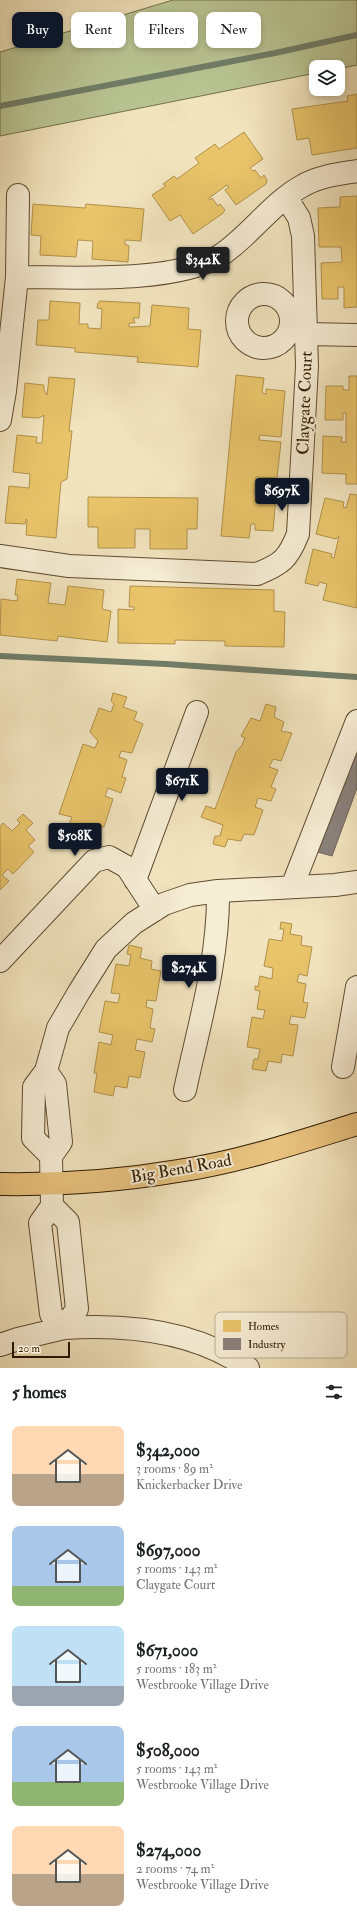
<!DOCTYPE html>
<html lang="en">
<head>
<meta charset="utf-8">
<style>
  :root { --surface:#fff; --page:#f6f6f6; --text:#202124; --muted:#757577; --accent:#111827 }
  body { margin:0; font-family:"IM FELL Double Pica",serif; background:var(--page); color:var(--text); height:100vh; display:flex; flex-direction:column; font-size:15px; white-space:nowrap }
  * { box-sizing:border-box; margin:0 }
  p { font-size:13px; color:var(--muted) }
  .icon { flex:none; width:22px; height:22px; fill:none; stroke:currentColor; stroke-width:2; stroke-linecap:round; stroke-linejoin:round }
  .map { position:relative; height:1368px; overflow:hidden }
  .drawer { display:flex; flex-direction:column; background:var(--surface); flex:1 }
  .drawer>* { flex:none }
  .banner { position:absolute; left:12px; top:12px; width:333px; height:36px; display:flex; gap:8px }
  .fabs { position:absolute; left:309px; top:60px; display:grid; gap:8px }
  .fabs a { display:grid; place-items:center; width:36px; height:36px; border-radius:8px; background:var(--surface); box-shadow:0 2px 6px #0003; font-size:20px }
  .scale { position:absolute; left:12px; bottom:10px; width:58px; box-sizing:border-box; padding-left:4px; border:2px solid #2f1a01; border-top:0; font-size:11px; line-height:14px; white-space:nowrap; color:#2f1a01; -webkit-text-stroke:3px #f6edd5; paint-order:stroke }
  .price { position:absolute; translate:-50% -34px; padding:0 9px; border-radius:4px; background:var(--accent); color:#fff; font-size:13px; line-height:26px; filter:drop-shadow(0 1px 2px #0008) }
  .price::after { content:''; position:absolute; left:50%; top:24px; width:12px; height:9px; margin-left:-6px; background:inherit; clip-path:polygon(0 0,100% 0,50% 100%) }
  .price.on { background:#222; color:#fff }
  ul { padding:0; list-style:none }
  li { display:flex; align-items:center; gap:12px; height:100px; padding:0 12px }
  li span { display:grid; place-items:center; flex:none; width:112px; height:80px; border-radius:8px; color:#555 }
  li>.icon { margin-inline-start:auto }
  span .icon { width:48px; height:48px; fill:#fffc; stroke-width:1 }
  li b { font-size:17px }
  h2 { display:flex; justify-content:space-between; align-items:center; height:48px; padding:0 12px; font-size:17px }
  .chip { padding:0 14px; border-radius:8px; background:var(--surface); box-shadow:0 2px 6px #0003; font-size:14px; line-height:36px }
  .chip.on { background:var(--accent); color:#fff }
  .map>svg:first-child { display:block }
  .green { fill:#b9c493; stroke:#746f4a }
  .homes { fill:#e9c46a; stroke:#b1914a }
  .industry { fill:#8a817c; stroke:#6f6257 }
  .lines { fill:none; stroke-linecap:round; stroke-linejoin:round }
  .stream { stroke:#707d68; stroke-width:6 }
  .minor-casing { stroke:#604c30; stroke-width:24 }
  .major-casing { stroke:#2f1a01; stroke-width:24 }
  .minor { stroke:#f6edd5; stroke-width:22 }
  .major { stroke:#e8c27f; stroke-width:22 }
  .labels { text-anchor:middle; stroke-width:4; stroke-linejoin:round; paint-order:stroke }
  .street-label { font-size:17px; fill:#2f1a01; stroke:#f6edd5 }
  .key { fill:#f6edd5; stroke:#baae95; stroke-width:1 }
  .key-label { font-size:11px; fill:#2f1a01 }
</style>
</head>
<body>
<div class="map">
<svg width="357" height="1368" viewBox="0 0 357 1368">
  <rect width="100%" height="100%" fill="#f1e4be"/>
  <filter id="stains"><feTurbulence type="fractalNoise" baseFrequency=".005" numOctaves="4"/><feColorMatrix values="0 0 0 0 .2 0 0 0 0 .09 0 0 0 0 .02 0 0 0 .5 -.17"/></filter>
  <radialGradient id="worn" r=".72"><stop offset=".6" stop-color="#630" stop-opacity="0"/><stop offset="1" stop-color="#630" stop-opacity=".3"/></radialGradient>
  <path class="green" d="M173,0H357V65L338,69V67H316V73L0,136V52Z"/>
  <path class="homes" d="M357,94V148L312,155L309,138L297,140L292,109L348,101L347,96Z
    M244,132L263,159L250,168L253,171L255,170L261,178L264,175L267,180L266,184L236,205L225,190L229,187L227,185L209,198L210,200L212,198L218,206L220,204L225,210L222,214L193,234L180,215L170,221L152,195L166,186L163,184L174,176L177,179L199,163L195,158L215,144L219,149Z
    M357,196V307L344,308V287H338V299H322L321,263L342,262L341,247H319L318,208L340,207V197Z
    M33,204L85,208L86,204L144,209L141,241L125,240V244L129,246L128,262L92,259L93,241L78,240L76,257L40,255L41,236L31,235Z
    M50,301L80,303L79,324H88V328L101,329L102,309L97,308L98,303L100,301L140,303L139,318H133L135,323H129V327L150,326L152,305L189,308L188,329L201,330L198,367L137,362L138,357L75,352V348L36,345L38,320H49Z
    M236,375L264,378L262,393L266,394V389L285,391L281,437L260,435L259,440L281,442L277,478L256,477L254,494L276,495L273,531L255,530V524H251L249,538L221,536Z
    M349,376H357V484H346V474L322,473L323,436L342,437L341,442H346V413H343V420H325L326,386H343V390H349Z
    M49,377L75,379L69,431H72L67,479L61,482L56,538L26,535L27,520L26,519L25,524L5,523L9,486L29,488L30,474L13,472L17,435L37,437L36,443H42L44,415L39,418L22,417L25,383L44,385V390L47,395Z
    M350,494L357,495V608L323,600L327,584L319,582L318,586L305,583L313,549L332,554L331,557L334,558L339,536L336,539L316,534L325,498L344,502L343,507L346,508Z
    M88,497L198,498L197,529H187V549H150V529H135V548H98V527H88Z
    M17,579L51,583L48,603L65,605L68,586L104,590L102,609L111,611L107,642L58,636L57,641L0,635L1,599L17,601L18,595H15Z
    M130,586L274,590V611L285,612L284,647L225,646V641L175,640V644L118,643V609L134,610V607H129Z
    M113,693L127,697L123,707L137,712L134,720L143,724L132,753L121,751L119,757L127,760L122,777L126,778L121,793L108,788L105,796L113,799L104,827L93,825L90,833L80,830L75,839L62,833L64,826L68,827L72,817L59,814L83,744L95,748L98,741L90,732L99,708L111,712L114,704L111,701Z
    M266,704L276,707L274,717L284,722L281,731L292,733L281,761L273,759L269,767L278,770L271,787L276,789L271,801L258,798L255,807L263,810L254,835L244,834L241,841L228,839L225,847L213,844L215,836H220L223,825L201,817L206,806L215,809L236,752L242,745L245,738L241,736L251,718L260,721Z
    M23,814L33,823L26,830L35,840L28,846L34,852L13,874L8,869L2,875L9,881L0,890V826L3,823L12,831L20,823L17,820Z
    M281,922L292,924L290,934L302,936L301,945L312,947L307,976L299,974L297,982L306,984L303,1002L308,1003L305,1018L291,1016L289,1024L298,1025L293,1056L282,1054L281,1063L268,1061L266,1071L252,1069L254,1059H258L260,1049L247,1047L252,1017L263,1019L265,1010L257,1009L260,991L255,990V986L258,987L260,976L272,979L273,968L264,966L269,939L282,941L284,929H280Z
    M129,945L142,948L140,958L152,961L151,969L161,971L156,1001L147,1000L146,1007L153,1009L150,1028L155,1029L152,1042L137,1039L135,1050L145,1052L140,1078L129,1076L127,1088L115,1086L113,1096L94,1092L97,1073H94L99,1042L111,1045L113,1035L99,1032L105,1001L118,1003L120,994L111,993L116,964L129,966L131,955L127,954Z"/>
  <path class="industry" d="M357,732V788L332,856L314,851Z"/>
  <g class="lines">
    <path class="stream" d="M0,106L275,53L357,35
      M0,656L166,664L357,677"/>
    <defs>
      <path id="minor" d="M17,277C71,277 175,284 221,255C251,235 272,202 304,185C320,176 339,174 357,171
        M237 321a27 27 0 1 1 54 0a27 27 0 1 1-54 0Z
        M293,329L306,334L357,335
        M0,420L5,391L17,277L18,195
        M0,556L69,566L257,574C282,564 288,559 298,534L307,366L303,236L299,218L286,197
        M135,880L197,712
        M292,887L357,721
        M0,961L94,861L109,857L127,867L155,910
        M343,1067L357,987
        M46,1071L34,1087L33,1138L51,1156
        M185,1090C199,1025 219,958 218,891
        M52,1206L40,1223L51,1314L64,1328
        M0,1345L18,1339L64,1328
        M248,1368C196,1331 126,1324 64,1328L77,1309L68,1222L52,1206L51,1156L61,1142L55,1084L46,1071L58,1028L79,992L106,949L134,923L164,904L190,895L218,891L335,885L357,882"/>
      <path id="major" d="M0,1184C60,1185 119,1181 178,1171C239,1162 299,1142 357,1124"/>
    </defs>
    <use href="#minor" class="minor-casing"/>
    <use href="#major" class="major-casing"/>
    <use href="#minor" class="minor"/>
    <use href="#major" class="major"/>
  </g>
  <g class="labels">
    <g class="street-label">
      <text transform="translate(304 403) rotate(-88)" y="6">Claygate Court</text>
      <text transform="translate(181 1168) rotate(-10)" y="6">Big Bend Road</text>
    </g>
  </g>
  <rect x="215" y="1312" width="132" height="46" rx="6" class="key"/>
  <rect x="223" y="1320" width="18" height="12" fill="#e9c46a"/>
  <rect x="223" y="1338" width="18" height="12" fill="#8a817c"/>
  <g class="key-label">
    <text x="248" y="1330">Homes</text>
    <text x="248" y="1348">Industry</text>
  </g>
  <rect width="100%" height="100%" filter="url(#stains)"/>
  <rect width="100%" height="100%" fill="url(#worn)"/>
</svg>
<div class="fabs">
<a><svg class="icon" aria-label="layers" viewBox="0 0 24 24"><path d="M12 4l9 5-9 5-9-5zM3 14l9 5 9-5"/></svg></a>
</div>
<div class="scale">20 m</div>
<b class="price on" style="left:203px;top:281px">$342K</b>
<b class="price" style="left:282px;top:512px">$697K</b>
<b class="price" style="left:182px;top:802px">$671K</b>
<b class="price" style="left:75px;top:857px">$508K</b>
<b class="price" style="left:189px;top:989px">$274K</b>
<div class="banner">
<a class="chip on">Buy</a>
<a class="chip">Rent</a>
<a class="chip">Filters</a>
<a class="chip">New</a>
</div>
</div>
<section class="drawer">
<h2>5 homes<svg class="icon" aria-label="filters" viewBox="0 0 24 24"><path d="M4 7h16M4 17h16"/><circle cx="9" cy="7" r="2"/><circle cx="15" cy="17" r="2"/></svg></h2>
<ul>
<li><span style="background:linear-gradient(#ffd9b3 60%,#b9a48a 0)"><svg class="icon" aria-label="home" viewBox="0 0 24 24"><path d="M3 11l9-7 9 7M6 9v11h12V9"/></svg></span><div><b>$342,000</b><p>3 rooms · 89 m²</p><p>Knickerbacker Drive</p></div></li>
<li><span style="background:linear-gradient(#a9c7e8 75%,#8fb573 0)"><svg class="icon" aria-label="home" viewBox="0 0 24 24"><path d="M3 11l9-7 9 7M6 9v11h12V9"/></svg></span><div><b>$697,000</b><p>5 rooms · 143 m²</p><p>Claygate Court</p></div></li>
<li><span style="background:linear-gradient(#bfe0f5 75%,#9aa5b1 0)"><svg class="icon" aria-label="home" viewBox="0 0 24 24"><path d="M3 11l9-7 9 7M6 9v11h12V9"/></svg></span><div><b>$671,000</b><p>5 rooms · 183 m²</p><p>Westbrooke Village Drive</p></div></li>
<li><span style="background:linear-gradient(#a9c7e8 70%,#8fb573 0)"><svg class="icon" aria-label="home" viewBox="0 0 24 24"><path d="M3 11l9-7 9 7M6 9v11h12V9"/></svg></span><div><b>$508,000</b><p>5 rooms · 143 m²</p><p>Westbrooke Village Drive</p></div></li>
<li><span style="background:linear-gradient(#ffd9b3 60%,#b9a48a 0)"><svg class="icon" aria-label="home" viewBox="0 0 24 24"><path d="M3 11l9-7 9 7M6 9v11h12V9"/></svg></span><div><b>$274,000</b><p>2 rooms · 74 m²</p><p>Westbrooke Village Drive</p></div></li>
</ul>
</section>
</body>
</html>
